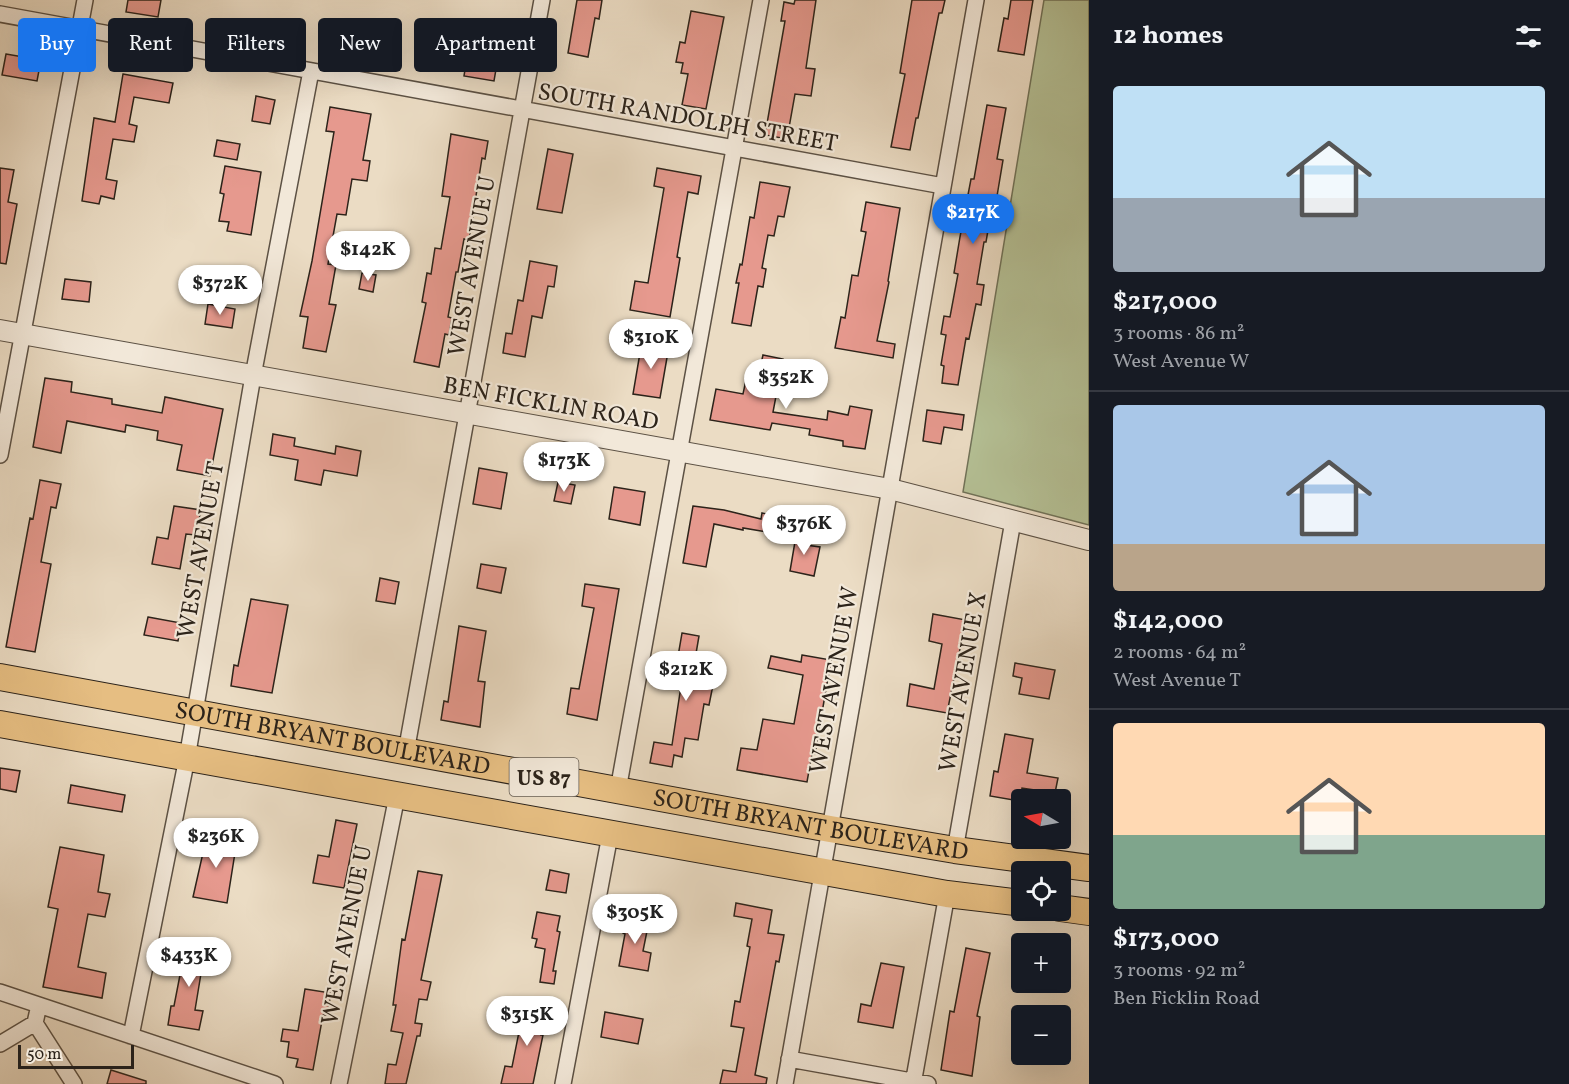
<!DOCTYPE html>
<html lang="en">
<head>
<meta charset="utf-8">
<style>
  :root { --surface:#171b24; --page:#20242c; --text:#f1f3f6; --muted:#9ea1a6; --line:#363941; --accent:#1a73e8 }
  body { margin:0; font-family:Vollkorn,serif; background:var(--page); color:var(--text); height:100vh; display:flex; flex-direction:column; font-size:22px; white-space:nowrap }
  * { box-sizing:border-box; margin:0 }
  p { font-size:20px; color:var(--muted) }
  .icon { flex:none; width:33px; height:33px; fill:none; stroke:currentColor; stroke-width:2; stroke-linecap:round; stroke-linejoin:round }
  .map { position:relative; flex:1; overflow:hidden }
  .drawer { display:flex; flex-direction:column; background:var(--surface); width:480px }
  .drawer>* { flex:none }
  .banner { position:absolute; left:18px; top:18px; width:570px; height:54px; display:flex; gap:12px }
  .needle { width:39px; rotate:280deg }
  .fabs { position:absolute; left:1011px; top:789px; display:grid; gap:12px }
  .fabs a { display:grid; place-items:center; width:60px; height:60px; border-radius:6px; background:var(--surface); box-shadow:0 6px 24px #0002; font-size:30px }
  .scale { position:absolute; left:18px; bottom:15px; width:116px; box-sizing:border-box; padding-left:6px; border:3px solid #2c231a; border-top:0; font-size:16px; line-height:21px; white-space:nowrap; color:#2c231a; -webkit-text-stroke:4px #f2e8d9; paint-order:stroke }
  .price { position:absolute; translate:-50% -51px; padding:0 14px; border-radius:21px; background:#fff; color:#222; font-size:20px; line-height:39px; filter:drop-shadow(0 2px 3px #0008) }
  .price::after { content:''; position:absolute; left:50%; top:36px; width:18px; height:14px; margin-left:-9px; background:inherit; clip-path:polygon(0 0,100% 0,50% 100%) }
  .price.current { background:var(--accent); color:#fff }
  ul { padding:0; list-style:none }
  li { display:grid; align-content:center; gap:12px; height:318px; padding:0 24px }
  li+li { border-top:2px solid var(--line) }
  li span { display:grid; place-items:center; height:186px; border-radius:6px; color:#555 }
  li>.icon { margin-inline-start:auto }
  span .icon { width:108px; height:108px; fill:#fffc; stroke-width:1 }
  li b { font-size:26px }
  h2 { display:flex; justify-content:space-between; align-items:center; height:72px; padding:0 24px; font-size:26px }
  .pill { padding:0 21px; border-radius:6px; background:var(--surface); box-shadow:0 6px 24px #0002; font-size:21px; line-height:54px }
  .pill.current { background:var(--accent); color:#fff }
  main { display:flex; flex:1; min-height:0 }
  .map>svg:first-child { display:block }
  .green { fill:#b5c196; stroke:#707258; stroke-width:1.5 }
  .building { fill:#e6998e; stroke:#2c231a; stroke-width:1.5 }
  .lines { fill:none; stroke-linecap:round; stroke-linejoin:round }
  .minor-casing { stroke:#5c5144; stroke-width:18 }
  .tertiary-casing { stroke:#5c5144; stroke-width:22 }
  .primary-casing { stroke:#2c231a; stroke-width:28 }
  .minor { stroke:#f2e8d9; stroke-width:15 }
  .tertiary { stroke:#f2e8d9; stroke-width:20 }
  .primary { stroke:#e6be82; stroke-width:26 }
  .labels { text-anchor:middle; stroke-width:4.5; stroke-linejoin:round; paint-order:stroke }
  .shield { fill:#f2e8d9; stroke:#675e53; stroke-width:1.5 }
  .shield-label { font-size:22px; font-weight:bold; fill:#2c231a }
  .street-label { font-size:24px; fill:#2c231a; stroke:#f2e8d9 }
</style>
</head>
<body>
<main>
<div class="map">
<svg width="1089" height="1084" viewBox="0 0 1089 1084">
  <rect width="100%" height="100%" fill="#ebdcc4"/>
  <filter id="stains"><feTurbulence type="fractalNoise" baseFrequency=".00333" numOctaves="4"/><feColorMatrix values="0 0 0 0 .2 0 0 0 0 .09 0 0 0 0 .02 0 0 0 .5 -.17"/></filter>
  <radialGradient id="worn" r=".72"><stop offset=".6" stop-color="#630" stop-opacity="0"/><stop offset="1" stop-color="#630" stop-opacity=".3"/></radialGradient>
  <path class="green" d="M1044,0H1089V525L963,492Z"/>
  <path class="building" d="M128,0H161L158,17L126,12Z
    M577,0H602L599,19L595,18L588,57L568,53Z
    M795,0H816L806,68L815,69L811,96L795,94L787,139L765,135L785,21H781L784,2L794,4Z
    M912,0H945L942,13H939L918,118H916L910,150L891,147L905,74L900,73Z
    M1011,0H1033L1024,55L998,51L1004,18L1008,19Z
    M691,11L724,17L706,109L682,105L688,74L681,73L683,63L676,62L680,42L685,43Z
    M470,40L500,46L494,81L464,76Z
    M6,54L41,60L37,81L2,75Z
    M123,74L173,83L169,103L134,97L129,124L137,126L134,142L113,139L106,179L117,181L114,199L101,196L99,204L82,201L94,118L115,122Z
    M256,96L275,100L270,124L252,121Z
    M987,105L1006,108L997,159L1003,160L995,208L992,207L986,242H984L977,284L984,285L981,305L976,304L969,339L966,338L958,385L942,383L944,366L941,365L946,335L941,334L944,316L950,317L958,274L954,273L960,237L971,179H974Z
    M330,107L371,114L363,160L370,161L367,181L352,179L346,215L337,214L328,264L336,265L329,304L336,305L326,352L303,348L308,317L300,316L312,261L334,132L326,131Z
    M451,134L488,141L485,159L482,158L469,240L464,239L458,272H456L448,317L452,318L449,335L445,334L439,367L414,362L426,303L422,302L427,273L431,274L435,248L441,249L450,197L442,196Z
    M217,140L240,144L237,160L214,156Z
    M548,149L573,154L562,213L537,209Z
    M225,166L261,172L251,235L227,231L229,222L219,221L224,194L220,193Z
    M0,168L14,170L8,202L17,204L6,264L0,263Z
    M657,168L701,176L698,194L688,192L677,257L680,258L670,317L630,310L635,281L648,283L664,188L654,186Z
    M760,182L790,187L784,217L778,216L774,236L768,235L762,268L766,269L763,287L758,286L751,326L732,323L739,283H736L740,264L742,265L750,217L754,218Z
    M866,202L900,208L888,281L889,282L877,341L895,344L893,358L835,348L841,317L845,318L852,275L858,276L866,232L861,231Z
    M530,261L557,266L554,287L548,286L542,318L532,316L525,357L503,353L506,333L512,334L518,300L523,301Z
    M362,273L376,275L373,292L359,289Z
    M65,279L91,282L89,302L62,299Z
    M208,304L235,309L232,328L205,324Z
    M642,341L669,346L660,398L633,394Z
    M763,355L783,359L773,412L827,420L828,411L848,415L850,406L872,410L865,449L843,446V441L809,435L810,429L772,423L770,430L710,420L716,389L743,394L746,380L757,382Z
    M45,378L72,382L71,392L112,399V404L162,413L165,397L223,409L210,476L177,470L182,445L157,440L158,431L126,425L125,432L67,421L61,453L33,447Z
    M927,410L964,415L962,430L944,427L941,444L923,441Z
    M273,434L295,438L294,446L335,454L336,446L361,451L357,476L324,470L321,485L295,480L298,460L270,455Z
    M479,468L507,473L501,509L473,504Z
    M40,480L61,484L56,508L51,507L41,562L51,564L35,652L6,647L30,518L33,519Z
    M558,482L575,485L571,504L554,501Z
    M614,487L645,492L640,525L609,519Z
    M174,506L201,510L196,535L186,534L180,569L152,564L157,537L168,539Z
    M693,506L724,510L761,519L762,513L776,516L773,533L743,528V530L714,524L706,567L683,563Z
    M797,530L808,533L806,545L820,547L814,576L790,571Z
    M481,564L506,568L501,593L477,588Z
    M380,578L399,582L395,604L376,601Z
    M585,584L619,589L597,720L567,714L571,688L579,689L594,608L582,606Z
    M251,599L288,605L272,693L231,686L234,665L238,666Z
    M933,614L966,620L947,713L907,706L910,684L934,689L942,644L929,641Z
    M148,617L181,623L178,641L144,635Z
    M459,626L486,631L478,681L485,682L480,727L441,720L444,701L448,702Z
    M682,633L699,636L693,671L715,675L709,705L704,704L698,740L685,738L682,757L674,755L672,767L650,763L654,742L672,745L681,686L670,684L673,668H676Z
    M802,655L831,660L815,754H812L807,782L737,770L741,748L757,750L763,719L794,724L803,675L768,668L771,656L801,662Z
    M1015,663L1055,670L1049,699L1019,694L1022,678L1013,676Z
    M1005,734L1033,739L1027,773L1058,778L1055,793L1022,788L1020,801L990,796L994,771L998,772Z
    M0,768L20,771L16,792L0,789Z
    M71,785L125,795L122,812L68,803Z
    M336,820L357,824L344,888L313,883L318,855L329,857Z
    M207,835L237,840L227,903L193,897Z
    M60,847L104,855L98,892L110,894L105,917L88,914L78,967L106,973L102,998L43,987L58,909L48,907Z
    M550,870L569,874L566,893L546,890Z
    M418,871L442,875L421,980L431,982L427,1000L419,999L415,1023L422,1024L420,1036H417L406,1084H385L388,1064L396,1065L403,1033L391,1031L396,1005H393L402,939L405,940Z
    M736,903L772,910L768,933L784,935L779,962L776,961L755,1075L767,1078L766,1084H720L723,1070L736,1072L744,1028L731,1026L735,1001L740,1002L750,947L747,946L752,919L734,916Z
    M537,912L560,916L557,931L560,932L553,971H556L554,984L540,982L545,949L535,947L537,939L532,938Z
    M626,917L649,921L643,951L651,953L648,971L619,966L625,934L623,933Z
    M187,939L206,943L195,1010L203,1011L199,1030L168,1025L171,1006H174Z
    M966,948L990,953L977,1016L980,1017L972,1076L941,1070L950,1011L954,1012Z
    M881,963L904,967L893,1028L858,1022L861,1004L871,1006Z
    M305,989L331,993L327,1015H323L313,1070L296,1067L298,1059L287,1057L289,1042L281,1041L283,1029L298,1031Z
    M525,1002L545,1005L541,1035H543L533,1084H501L505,1066L512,1067Z
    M605,1012L643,1019L638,1044L601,1037Z
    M111,1070L146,1081V1084H107Z"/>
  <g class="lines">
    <defs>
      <path id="minor" d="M0,14L943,186
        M0,455L85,0
        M406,752L542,0
        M618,790L761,0
        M955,850L1013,521
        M0,992L275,1084
        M39,1005L35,1023L74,1084
        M131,1036L187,758L253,376L311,71
        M0,1044L35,1023
        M789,1059L928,1084
        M339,1084L397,796
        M563,1084L610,835
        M785,1084L976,0
        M913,1084L947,894"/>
      <path id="tertiary" d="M0,330L890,489L1089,540"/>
      <g id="primary">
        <path id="s1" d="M0,677L830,829L955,850L1089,868"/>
        <path d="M0,724L947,894L1022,903"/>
        <path d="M1060,908L1089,912"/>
      </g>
    </defs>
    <use href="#minor" class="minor-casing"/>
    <use href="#tertiary" class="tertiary-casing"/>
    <use href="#primary" class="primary-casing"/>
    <use href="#minor" class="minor"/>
    <use href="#tertiary" class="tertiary"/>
    <use href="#primary" class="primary"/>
  </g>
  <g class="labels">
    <rect class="shield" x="509.5" y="758" width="69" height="38" rx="4.5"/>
    <g class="shield-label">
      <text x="544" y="785">US 87</text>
    </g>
    <g class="street-label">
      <text transform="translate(688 117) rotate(10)" y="8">SOUTH RANDOLPH STREET</text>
      <text transform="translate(471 266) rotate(-80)" y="8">WEST AVENUE U</text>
      <text transform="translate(551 403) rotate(10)" y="8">BEN FICKLIN ROAD</text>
      <text transform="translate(200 550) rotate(-80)" y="8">WEST AVENUE T</text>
      <text transform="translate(833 680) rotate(-80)" y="8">WEST AVENUE W</text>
      <text transform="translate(962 682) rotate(-80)" y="8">WEST AVENUE X</text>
      <text dy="8" stroke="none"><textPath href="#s1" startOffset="338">SOUTH BRYANT BOULEVARD</textPath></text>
      <text dy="8" stroke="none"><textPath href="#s1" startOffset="824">SOUTH BRYANT BOULEVARD</textPath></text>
      <text transform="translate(346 935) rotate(-79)" y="8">WEST AVENUE U</text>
    </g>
  </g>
  <rect width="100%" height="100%" filter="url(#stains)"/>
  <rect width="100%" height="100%" fill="url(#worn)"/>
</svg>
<div class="fabs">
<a><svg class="needle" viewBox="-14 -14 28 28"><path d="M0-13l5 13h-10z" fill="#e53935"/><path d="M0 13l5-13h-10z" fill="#9ea1a6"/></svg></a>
<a><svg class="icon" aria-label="locate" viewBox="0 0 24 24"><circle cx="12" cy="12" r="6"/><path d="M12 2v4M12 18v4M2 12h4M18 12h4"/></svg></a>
<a>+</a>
<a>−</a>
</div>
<div class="scale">50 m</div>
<b class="price current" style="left:973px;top:245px">$217K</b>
<b class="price" style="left:368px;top:282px">$142K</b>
<b class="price" style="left:220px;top:316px">$372K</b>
<b class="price" style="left:651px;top:370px">$310K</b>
<b class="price" style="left:786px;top:410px">$352K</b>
<b class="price" style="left:564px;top:493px">$173K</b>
<b class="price" style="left:804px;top:556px">$376K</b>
<b class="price" style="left:686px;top:702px">$212K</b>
<b class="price" style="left:216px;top:869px">$236K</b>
<b class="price" style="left:635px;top:945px">$305K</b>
<b class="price" style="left:189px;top:988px">$433K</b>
<b class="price" style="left:527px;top:1047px">$315K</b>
<div class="banner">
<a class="pill current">Buy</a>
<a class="pill">Rent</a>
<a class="pill">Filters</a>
<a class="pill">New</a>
<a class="pill">Apartment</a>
</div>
</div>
<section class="drawer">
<h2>12 homes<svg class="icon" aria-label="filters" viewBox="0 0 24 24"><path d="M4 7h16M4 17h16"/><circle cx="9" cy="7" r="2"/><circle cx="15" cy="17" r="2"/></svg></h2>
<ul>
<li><span style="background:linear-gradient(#bfe0f5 60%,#9aa5b1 0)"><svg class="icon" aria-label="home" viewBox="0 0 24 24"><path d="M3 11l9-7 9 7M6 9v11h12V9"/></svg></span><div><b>$217,000</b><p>3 rooms · 86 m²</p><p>West Avenue W</p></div></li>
<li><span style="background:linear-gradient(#a9c7e8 75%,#b9a48a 0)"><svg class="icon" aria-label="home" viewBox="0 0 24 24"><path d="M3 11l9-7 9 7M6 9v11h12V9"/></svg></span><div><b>$142,000</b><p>2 rooms · 64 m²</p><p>West Avenue T</p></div></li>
<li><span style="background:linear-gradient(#ffd9b3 60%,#7fa58c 0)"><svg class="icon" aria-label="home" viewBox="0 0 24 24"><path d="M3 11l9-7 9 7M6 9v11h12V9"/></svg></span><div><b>$173,000</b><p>3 rooms · 92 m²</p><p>Ben Ficklin Road</p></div></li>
</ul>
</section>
</main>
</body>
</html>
